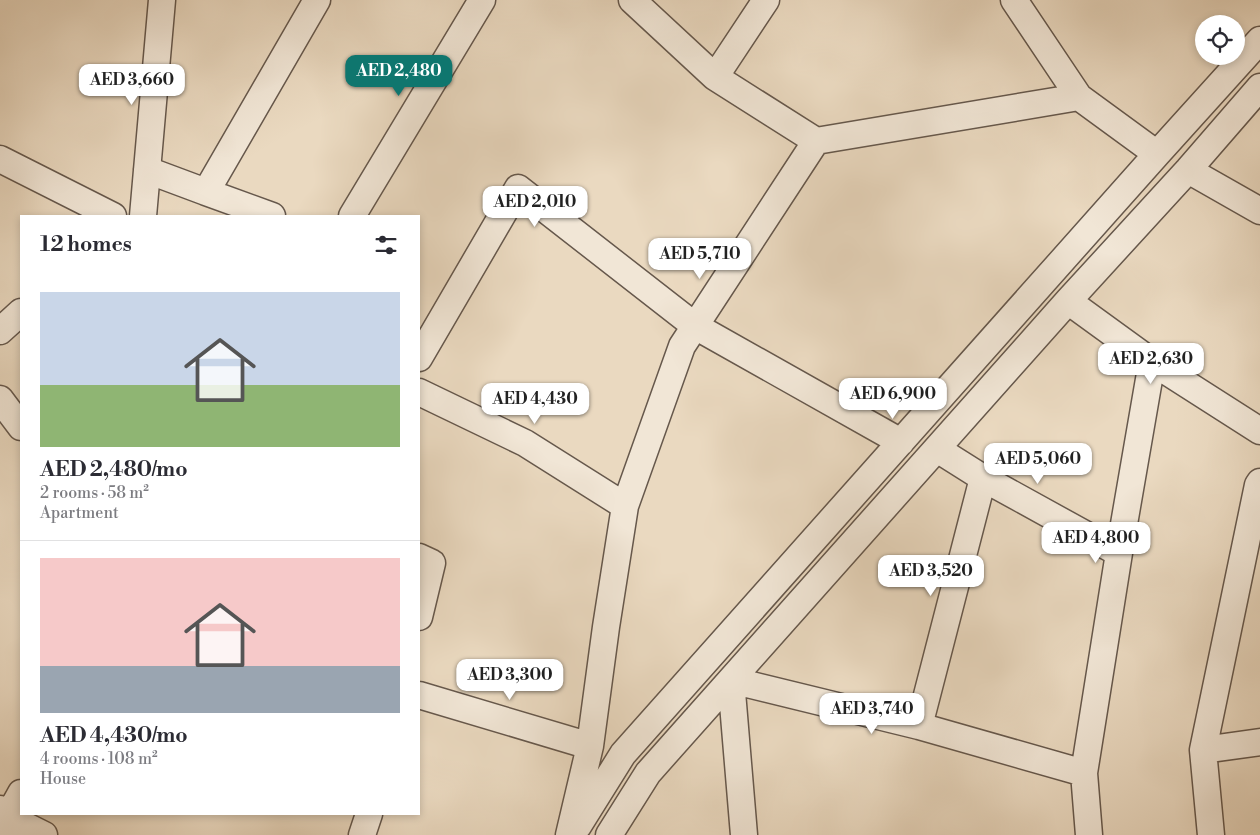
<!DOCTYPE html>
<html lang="en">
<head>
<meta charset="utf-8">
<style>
  :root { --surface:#fff; --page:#f2f2f3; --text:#2b2b33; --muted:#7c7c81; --line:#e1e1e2; --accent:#0f766e }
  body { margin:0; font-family:"Libre Bodoni",serif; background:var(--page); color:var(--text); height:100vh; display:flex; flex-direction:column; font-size:19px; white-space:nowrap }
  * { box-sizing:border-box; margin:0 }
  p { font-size:16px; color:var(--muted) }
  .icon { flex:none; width:28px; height:28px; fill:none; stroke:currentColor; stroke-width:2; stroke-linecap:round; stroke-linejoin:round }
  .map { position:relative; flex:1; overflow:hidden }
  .details { position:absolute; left:20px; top:215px; width:400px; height:600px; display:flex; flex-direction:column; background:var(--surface); border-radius:0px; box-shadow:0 2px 8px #0003 }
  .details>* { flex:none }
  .controls { position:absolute; left:1195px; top:15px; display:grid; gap:10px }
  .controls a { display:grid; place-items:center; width:50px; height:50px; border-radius:50%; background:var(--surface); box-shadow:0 2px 8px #0003; font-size:25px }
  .price { position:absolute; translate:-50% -42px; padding:0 11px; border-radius:10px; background:#fff; color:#222; font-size:16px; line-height:32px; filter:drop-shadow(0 1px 2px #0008) }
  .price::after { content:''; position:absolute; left:50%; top:30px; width:15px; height:11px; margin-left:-8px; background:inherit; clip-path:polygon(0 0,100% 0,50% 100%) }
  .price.active { background:var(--accent); color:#fff }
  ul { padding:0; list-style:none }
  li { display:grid; align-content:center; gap:10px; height:265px; padding:0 20px }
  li+li { border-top:1px solid var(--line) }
  li span { display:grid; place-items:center; height:155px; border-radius:0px; color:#555 }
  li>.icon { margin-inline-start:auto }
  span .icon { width:90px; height:90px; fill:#fffc; stroke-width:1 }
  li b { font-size:21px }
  h2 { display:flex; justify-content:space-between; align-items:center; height:60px; padding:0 20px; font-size:21px }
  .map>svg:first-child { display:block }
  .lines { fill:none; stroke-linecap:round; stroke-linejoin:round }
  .minor-casing { stroke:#66584c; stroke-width:29 }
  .minor { stroke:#f1e6d6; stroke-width:26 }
</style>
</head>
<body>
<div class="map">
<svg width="1260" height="835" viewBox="0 0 1260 835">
  <rect width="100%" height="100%" fill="#ead9c0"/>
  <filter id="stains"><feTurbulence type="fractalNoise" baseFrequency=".004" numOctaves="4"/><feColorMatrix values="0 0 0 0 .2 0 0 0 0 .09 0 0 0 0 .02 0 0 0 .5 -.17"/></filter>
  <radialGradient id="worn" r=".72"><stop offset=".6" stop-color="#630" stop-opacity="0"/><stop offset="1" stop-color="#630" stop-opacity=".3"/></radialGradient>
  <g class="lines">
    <defs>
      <path id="minor" d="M632,0L715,77L816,141
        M1014,0L1079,97
        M715,77L766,0
        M0,159L113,216
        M147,170L206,192
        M1188,170L1260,211
        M143,216L162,0
        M272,216L206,192L317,0
        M352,216L482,0
        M1068,301L1152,362L1260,431
        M0,331L21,312
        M419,358L518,188L695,326L901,442
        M419,392L525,443L625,506
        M0,399L21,427
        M937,449L983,478L1119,553
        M419,557L432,563L419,617
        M419,695L590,746
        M919,726L983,478
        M1203,750L1258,485L1260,482
        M1084,773L1119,553L1152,362
        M0,809L8,817L44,835
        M578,826L623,754L1157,154L1260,40
        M0,831L21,793
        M362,835L369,814
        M569,835L590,746L606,627L625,506L682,346L816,141L1079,97L1157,154
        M609,835L648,773L1068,301L1188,170L1260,87
        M744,835L731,680L919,726L1084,773L1089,835
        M1211,835L1203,750L1260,742"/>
    </defs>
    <use href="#minor" class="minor-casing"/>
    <use href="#minor" class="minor"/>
  </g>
  <rect width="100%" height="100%" filter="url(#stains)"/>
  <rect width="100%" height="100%" fill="url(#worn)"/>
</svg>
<div class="controls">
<a><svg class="icon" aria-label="locate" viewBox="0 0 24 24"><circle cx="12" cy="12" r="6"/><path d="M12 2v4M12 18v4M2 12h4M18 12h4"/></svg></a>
</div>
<b class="price active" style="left:399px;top:97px">AED 2,480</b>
<b class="price" style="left:132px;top:106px">AED 3,660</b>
<b class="price" style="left:535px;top:228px">AED 2,010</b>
<b class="price" style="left:700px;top:280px">AED 5,710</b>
<b class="price" style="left:1151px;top:385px">AED 2,630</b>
<b class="price" style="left:893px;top:420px">AED 6,900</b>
<b class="price" style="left:535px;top:425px">AED 4,430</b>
<b class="price" style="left:1038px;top:485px">AED 5,060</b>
<b class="price" style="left:1096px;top:564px">AED 4,800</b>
<b class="price" style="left:931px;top:597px">AED 3,520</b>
<b class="price" style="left:510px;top:701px">AED 3,300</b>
<b class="price" style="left:872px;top:735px">AED 3,740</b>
<section class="details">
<h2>12 homes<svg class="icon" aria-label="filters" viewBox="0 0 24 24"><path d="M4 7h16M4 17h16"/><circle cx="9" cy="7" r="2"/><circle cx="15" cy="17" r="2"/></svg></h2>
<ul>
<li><span style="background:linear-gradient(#c9d6e8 60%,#8fb573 0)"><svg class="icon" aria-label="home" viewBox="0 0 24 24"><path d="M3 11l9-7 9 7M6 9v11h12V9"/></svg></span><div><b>AED 2,480/mo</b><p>2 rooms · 58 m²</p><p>Apartment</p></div></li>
<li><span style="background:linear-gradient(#f6c9c9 70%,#9aa5b1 0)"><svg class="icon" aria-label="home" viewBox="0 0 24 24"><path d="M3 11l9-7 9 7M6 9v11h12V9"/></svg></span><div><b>AED 4,430/mo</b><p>4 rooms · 108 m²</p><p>House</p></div></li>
</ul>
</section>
</div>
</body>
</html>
